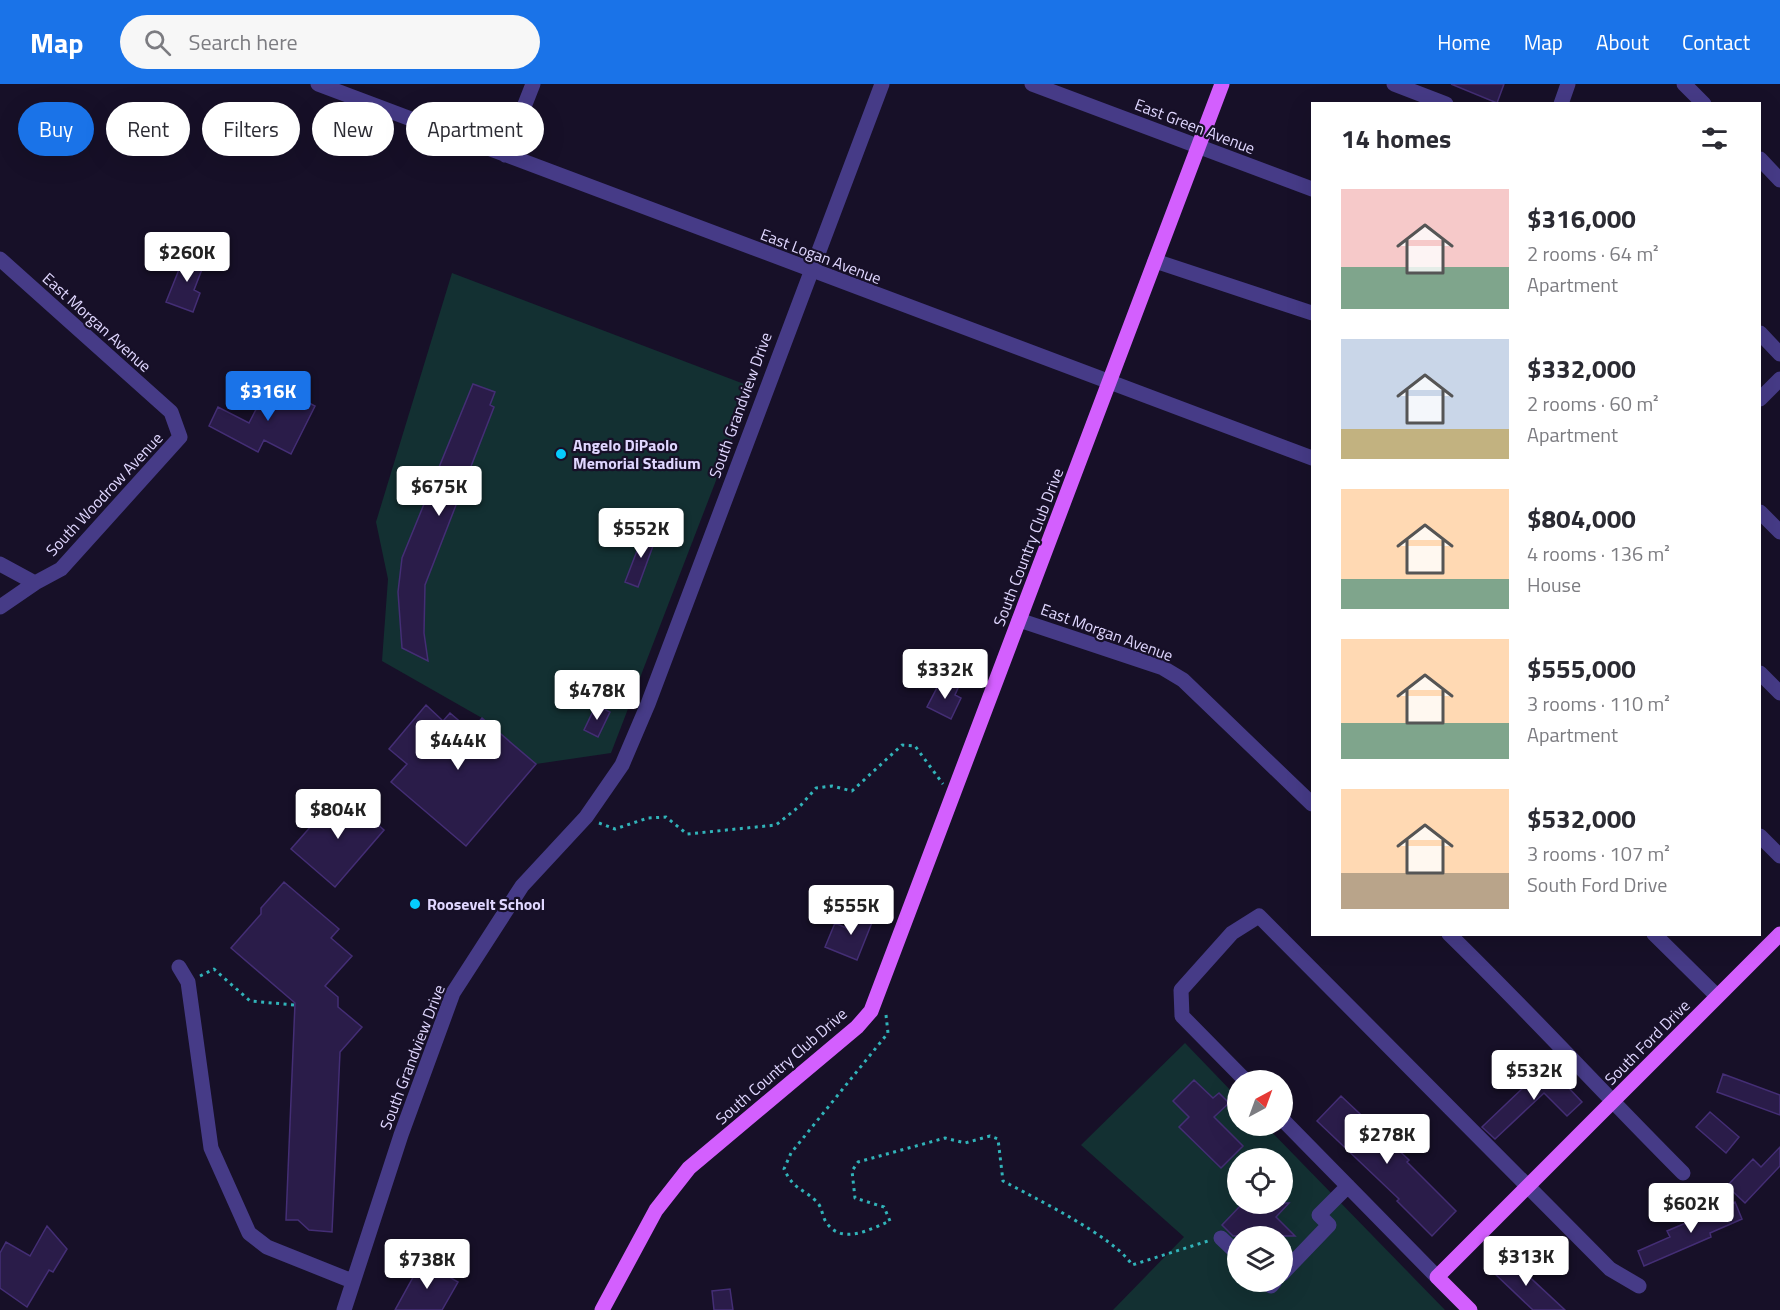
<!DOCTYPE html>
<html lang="en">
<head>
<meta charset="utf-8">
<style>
  :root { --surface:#fff; --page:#f7f7f7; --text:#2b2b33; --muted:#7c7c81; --accent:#1a73e8 }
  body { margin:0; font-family:"Titillium Web",sans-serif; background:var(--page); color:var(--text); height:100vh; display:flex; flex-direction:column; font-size:22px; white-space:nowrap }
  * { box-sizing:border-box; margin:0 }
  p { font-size:20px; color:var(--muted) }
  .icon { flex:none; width:33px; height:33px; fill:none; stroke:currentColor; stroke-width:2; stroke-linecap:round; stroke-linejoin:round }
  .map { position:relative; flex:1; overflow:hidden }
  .sheet { position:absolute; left:1311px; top:18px; width:450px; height:834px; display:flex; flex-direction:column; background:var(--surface); border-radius:0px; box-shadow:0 6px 24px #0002 }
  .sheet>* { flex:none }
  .top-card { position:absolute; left:18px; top:18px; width:570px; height:54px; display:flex; gap:12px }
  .needle { width:39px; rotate:41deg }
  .fabs { position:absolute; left:1227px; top:986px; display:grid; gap:12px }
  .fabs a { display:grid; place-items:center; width:66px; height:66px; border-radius:50%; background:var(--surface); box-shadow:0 6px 24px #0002; font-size:30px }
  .price { position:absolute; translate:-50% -51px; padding:0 14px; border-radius:6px; background:#fff; color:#222; font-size:20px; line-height:39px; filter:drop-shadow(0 2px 3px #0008) }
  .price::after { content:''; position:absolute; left:50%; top:36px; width:18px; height:14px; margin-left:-9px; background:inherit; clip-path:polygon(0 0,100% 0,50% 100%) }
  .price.current { background:var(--accent); color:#fff }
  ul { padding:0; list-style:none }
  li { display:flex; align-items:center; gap:18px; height:150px; padding:0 30px }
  li span { display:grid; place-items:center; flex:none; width:168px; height:120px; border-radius:0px; color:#555 }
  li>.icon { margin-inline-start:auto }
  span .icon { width:72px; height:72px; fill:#fffc; stroke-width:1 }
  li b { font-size:26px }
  h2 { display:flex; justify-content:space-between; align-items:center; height:72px; padding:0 30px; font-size:26px }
  .chip { padding:0 21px; border-radius:27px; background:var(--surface); box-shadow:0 6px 24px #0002; font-size:21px; line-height:54px }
  .chip.current { background:var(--accent); color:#fff }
  header { display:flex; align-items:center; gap:36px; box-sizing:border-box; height:84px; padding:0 30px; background:var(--accent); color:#fff }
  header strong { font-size:28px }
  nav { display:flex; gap:33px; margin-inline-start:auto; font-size:21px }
  .search { width:420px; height:54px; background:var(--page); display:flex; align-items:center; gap:15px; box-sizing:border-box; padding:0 21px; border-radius:33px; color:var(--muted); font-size:22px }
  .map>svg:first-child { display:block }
  .green { fill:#133032; fill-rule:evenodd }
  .building { fill:#2a1c49; stroke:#442e75; stroke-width:1.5 }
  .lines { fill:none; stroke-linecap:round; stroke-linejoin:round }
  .path { stroke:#31b3b9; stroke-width:3; stroke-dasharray:3 4.5; stroke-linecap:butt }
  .minor { stroke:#463b87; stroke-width:15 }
  .major { stroke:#d35ffe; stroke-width:15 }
  .poi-dot { fill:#05cbfd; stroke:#171028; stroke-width:2 }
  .labels { text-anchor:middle; stroke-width:4.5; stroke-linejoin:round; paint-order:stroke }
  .street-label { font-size:16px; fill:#e0d7ff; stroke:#171028 }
  .poi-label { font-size:16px; font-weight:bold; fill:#e0d7ff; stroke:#171028; text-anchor:start }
</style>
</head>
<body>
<header>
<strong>Map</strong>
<div class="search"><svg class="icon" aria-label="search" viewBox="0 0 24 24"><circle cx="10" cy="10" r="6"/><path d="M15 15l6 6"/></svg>Search here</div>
<nav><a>Home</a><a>Map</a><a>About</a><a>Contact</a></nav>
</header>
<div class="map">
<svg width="1780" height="1226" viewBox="0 0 1780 1226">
  <rect width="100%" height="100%" fill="#171028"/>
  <path class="green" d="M452,189L752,303L611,669L536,680L482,634L382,577L388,495L376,438Z
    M1185,959L1237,1013L1238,1041H1265L1445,1226H1113L1184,1153L1081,1061ZM1238,1074H1282V1119H1238ZM1238,1152H1282V1197H1238Z"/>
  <path class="building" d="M1451,0H1504L1497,19Z
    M186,168L206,175L194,206L200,209L193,228L166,218Z
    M473,300L495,308L490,321L494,323L425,501L424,549L428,577L402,564L398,508L402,474Z
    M278,302L315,322L291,370L264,356L258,368L209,342L218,323L249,339L264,310L272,314Z
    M645,446L657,451L638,503L625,498Z
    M941,596L958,604L955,611L961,614L951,635L927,623Z
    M426,621L443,637L450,629L471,647L482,634L536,680L466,762L391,698L407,680L389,665Z
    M596,621L610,628L598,653L584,646Z
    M341,708L384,746L335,803L291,765Z
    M284,798L339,845L331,854L352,872L325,902L338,913V923L362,943L340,968L332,1148L309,1146L298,1136H286L295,919L231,864L261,830V824Z
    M860,825L875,831L857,876L825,863L835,839L851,846Z
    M1547,981L1582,1018L1567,1032L1544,1009L1495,1055L1482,1043Z
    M1723,990L1780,1011V1031L1717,1008Z
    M1194,996L1213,1014L1219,1009L1229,1019L1214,1033L1243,1062L1221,1084L1179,1043L1189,1033L1173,1017Z
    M1341,1012L1409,1076L1407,1078L1456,1127L1432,1152L1397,1117L1399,1115L1317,1037Z
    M1710,1028L1739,1053L1726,1069L1696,1043Z
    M1780,1063V1082L1745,1119L1727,1102L1753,1075L1761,1083Z
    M1735,1118L1742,1135L1710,1149L1711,1153L1644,1182L1638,1167L1670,1153L1667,1147Z
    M1243,1119H1289L1276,1133L1295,1152H1233L1222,1141Z
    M47,1142L67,1165L53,1188L49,1186L27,1223L0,1204V1169L6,1158L30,1172Z
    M1508,1173L1565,1226H1533L1494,1189Z
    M422,1177L458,1198L442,1226H395Z
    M730,1205L733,1226H714L712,1207Z"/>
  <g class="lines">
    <path class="path" d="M599,739L615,745L648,734L666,733L687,750L776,741L801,721L816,704L832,702L852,707L902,661L915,662L943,700
      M200,892L214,885L250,917L295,921
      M886,931L888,949L791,1069L784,1085C794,1106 801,1103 816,1117C822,1122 822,1132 826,1138C842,1162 870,1145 890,1137L884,1123L855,1114L852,1087L858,1078L945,1054L965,1059L990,1052L998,1055L1003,1097C1033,1113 1116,1154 1132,1181L1208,1157"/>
    <path class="minor" d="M318,0L1312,374
      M1032,0L1312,105
      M1394,0L1446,20
      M1684,0L1704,20
      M1561,20L1568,0
      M505,71L533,0
      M1760,75L1780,96
      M0,175L171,328L180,353L61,485L35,499L0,523
      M1155,177L1312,229
      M1760,249L1780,270
      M1760,315L1780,295
      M1760,428L1780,448
      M0,480L35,499
      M1019,536L1163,584L1183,596L1312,720
      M1760,589L1780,609
      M1760,752L1780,772
      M1449,850C1529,928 1604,1010 1683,1089
      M1654,850L1717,912
      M179,883L188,898L211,1064L249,1149L267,1163L352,1197
      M1245,996L1182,932L1181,906L1232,849L1259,832L1610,1185L1639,1202
      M1282,1035L1437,1193
      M1221,1154L1238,1170
      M1282,1190L1329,1141L1319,1131L1348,1102
      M1266,1197L1271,1202L1275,1197
      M344,1226L401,1051L453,909L522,802L586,733L622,681L648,620L882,0"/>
    <path class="major" d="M602,1226L656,1126L689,1084L857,943L871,927L1222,0
      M1470,1226L1437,1193L1780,850"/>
  </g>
  <g class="poi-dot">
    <circle cx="561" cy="370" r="6"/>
    <circle cx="415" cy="820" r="6"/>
  </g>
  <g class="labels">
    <g class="street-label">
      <text transform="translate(1195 42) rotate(21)" y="6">East Green Avenue</text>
      <text transform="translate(821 172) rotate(21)" y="6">East Logan Avenue</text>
      <text transform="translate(97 238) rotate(42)" y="6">East Morgan Avenue</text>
      <text transform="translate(740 321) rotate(-70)" y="6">South Grandview Drive</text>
      <text transform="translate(104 410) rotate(-47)" y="6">South Woodrow Avenue</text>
      <text transform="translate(1028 463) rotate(-69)" y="6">South Country Club Drive</text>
      <text transform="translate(1107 548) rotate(20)" y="6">East Morgan Avenue</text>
      <text transform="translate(1647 958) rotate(-45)" y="6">South Ford Drive</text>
      <text transform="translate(412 973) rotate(-69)" y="6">South Grandview Drive</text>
      <text transform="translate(781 982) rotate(-41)" y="6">South Country Club Drive</text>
    </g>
    <g class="poi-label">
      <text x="573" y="367">Angelo DiPaolo<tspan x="573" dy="18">Memorial Stadium</tspan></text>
      <text x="427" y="826">Roosevelt School</text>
    </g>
  </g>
</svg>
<div class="fabs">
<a><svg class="needle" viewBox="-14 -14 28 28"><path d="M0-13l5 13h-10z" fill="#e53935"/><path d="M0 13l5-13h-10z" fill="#7c7c81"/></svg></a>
<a><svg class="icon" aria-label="locate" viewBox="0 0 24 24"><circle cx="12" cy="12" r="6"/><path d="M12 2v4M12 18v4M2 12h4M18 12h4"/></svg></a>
<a><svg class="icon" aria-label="layers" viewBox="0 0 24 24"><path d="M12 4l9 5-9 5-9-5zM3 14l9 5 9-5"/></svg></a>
</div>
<b class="price" style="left:187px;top:199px">$260K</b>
<b class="price current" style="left:268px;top:338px">$316K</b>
<b class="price" style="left:439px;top:433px">$675K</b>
<b class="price" style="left:641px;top:475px">$552K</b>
<b class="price" style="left:945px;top:616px">$332K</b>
<b class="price" style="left:597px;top:637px">$478K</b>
<b class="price" style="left:458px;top:687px">$444K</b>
<b class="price" style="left:338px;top:756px">$804K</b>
<b class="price" style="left:851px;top:852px">$555K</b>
<b class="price" style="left:1534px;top:1017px">$532K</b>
<b class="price" style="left:1387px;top:1081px">$278K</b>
<b class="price" style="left:1691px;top:1150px">$602K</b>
<b class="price" style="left:1526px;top:1203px">$313K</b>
<b class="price" style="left:427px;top:1206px">$738K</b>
<div class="top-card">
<a class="chip current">Buy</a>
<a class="chip">Rent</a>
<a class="chip">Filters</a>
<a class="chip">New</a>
<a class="chip">Apartment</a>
</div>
<section class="sheet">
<h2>14 homes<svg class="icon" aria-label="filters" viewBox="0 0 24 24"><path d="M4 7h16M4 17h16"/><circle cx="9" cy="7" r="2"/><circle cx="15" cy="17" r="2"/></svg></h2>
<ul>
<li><span style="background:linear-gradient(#f6c9c9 65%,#7fa58c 0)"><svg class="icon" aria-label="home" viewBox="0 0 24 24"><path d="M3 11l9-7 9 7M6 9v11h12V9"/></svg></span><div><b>$316,000</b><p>2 rooms · 64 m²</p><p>Apartment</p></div></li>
<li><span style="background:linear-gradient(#c9d6e8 75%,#c2b280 0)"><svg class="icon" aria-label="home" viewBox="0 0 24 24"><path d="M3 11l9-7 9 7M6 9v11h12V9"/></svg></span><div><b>$332,000</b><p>2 rooms · 60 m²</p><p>Apartment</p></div></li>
<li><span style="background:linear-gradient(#ffd9b3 75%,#7fa58c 0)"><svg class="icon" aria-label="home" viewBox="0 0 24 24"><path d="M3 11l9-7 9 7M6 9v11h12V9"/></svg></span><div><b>$804,000</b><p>4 rooms · 136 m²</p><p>House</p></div></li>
<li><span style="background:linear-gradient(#ffd9b3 70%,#7fa58c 0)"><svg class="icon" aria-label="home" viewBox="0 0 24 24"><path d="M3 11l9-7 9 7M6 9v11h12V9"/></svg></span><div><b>$555,000</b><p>3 rooms · 110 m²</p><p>Apartment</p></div></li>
<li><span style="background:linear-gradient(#ffd9b3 70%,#b9a48a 0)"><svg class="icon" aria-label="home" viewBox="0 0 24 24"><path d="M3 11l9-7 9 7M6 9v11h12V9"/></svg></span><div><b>$532,000</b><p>3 rooms · 107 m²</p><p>South Ford Drive</p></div></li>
</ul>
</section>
</div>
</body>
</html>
